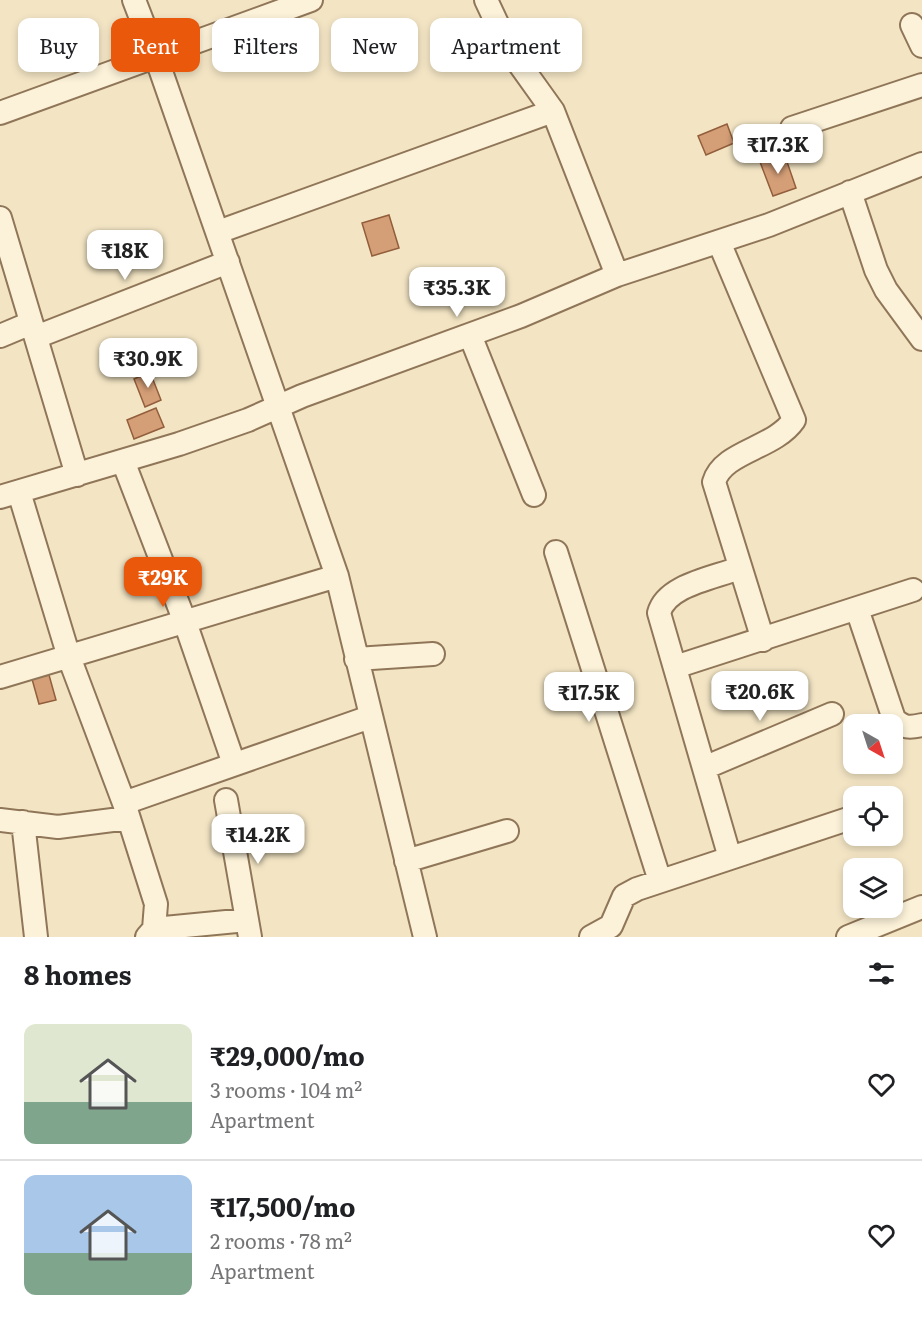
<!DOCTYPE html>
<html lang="en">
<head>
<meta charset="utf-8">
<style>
  :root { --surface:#fff; --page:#f6f6f6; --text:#202124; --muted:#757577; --line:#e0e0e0; --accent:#ea580c }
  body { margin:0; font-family:Literata,serif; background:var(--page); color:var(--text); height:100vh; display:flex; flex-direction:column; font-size:22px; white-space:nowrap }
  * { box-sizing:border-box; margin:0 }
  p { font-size:20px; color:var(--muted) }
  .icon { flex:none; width:33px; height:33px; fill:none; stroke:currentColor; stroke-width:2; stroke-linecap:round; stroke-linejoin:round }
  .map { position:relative; height:937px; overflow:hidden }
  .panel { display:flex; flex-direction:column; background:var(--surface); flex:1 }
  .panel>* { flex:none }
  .top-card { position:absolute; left:18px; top:18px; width:600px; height:54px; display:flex; gap:12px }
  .needle { width:39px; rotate:141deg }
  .buttons { position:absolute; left:843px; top:714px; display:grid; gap:12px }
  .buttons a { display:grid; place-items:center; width:60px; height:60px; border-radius:12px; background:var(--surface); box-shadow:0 3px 9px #0003; font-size:30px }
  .price { position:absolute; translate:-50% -51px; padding:0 14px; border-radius:12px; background:#fff; color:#222; font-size:20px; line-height:39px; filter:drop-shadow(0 2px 3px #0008) }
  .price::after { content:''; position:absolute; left:50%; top:36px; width:18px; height:14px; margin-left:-9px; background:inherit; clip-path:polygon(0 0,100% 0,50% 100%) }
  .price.current { background:var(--accent); color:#fff }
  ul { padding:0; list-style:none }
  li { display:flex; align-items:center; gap:18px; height:150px; padding:0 24px }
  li+li { border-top:2px solid var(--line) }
  li span { display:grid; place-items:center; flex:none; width:168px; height:120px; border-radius:12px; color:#555 }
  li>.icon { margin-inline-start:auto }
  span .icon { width:72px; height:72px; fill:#fffc; stroke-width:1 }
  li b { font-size:26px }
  h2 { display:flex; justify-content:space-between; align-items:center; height:72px; padding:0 24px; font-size:26px }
  .pill { padding:0 21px; border-radius:12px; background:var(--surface); box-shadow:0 3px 9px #0003; font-size:21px; line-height:54px }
  .pill.current { background:var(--accent); color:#fff }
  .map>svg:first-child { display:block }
  .building { fill:#d49e77; stroke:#925e3b; stroke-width:1.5 }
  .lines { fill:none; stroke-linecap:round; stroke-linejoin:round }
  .minor-casing { stroke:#907658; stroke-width:26 }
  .minor { stroke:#fcf2d9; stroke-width:22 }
</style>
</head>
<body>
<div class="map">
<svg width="922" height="937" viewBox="0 0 922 937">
  <rect width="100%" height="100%" fill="#f3e5c4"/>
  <path class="building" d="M727,124L734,143L706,155L698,136Z
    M784,153L796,188L773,196L760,162Z
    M389,215L399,248L372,256L362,223Z
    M451,271L457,293L426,301L420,279Z
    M150,372L161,400L145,407L134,379Z
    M156,408L164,427L134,439L127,420Z
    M49,675L56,700L39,704L32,679Z"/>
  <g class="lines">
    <defs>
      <path id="minor" d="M134,0L156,57L337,576L425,937
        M486,0L510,51L553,111L617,275
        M912,25L922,46
        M0,113L311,0
        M792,128L922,85
        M850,192L876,270L886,290L922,339
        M0,218L77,475
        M218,232L553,111
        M719,242L794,420C774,449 723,451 714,482L763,640
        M470,335L534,495
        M0,336L31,323
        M36,337L228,262
        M123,461L185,622L234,764
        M19,492L69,657L124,803L156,904L154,929L147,937
        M0,497L179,444L248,420L302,396L521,316L617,275L769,225L922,164
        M556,552L660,881
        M857,609L894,719C903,728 910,728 922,725
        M356,659L433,654
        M675,667L913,590
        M0,677L337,576
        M704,768L832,714
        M226,800L250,937
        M124,803L370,717
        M0,820L58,827L128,818
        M23,822L36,937
        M730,858L659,613C666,585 714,578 739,568
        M406,861L507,831
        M154,929L247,920
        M591,937L611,926L624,896L637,889L854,817
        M848,937L922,907"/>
    </defs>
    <use href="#minor" class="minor-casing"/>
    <use href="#minor" class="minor"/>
  </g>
</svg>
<div class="buttons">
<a><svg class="needle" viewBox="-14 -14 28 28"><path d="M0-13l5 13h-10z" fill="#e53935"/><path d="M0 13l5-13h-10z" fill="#757577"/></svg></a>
<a><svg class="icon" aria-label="locate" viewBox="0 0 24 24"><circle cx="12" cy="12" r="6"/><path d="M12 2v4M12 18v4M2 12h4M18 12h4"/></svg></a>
<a><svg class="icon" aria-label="layers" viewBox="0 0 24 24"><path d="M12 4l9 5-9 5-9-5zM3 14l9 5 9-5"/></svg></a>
</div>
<b class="price" style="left:778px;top:175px">₹17.3K</b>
<b class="price" style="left:125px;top:281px">₹18K</b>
<b class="price" style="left:457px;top:318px">₹35.3K</b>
<b class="price" style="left:148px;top:389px">₹30.9K</b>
<b class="price current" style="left:163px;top:608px">₹29K</b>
<b class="price" style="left:760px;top:722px">₹20.6K</b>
<b class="price" style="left:589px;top:723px">₹17.5K</b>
<b class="price" style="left:258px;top:865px">₹14.2K</b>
<div class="top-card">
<a class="pill">Buy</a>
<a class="pill current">Rent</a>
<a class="pill">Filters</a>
<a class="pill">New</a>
<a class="pill">Apartment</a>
</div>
</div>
<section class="panel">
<h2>8 homes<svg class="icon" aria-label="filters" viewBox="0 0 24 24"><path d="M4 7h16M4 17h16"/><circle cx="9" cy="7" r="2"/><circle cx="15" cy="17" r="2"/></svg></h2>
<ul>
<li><span style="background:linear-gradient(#dfe7d0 65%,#7fa58c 0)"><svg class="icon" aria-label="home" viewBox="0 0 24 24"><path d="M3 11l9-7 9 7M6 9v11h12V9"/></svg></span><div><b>₹29,000/mo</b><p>3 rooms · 104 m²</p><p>Apartment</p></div><svg class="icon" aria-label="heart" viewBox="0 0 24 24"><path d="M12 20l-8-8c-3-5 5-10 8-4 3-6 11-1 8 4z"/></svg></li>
<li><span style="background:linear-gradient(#a9c7e8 65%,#7fa58c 0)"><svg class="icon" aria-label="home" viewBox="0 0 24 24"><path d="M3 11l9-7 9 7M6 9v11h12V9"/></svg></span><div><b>₹17,500/mo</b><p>2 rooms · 78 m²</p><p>Apartment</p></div><svg class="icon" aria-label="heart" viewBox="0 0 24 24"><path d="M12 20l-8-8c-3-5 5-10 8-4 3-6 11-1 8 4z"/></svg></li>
</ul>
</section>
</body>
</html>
